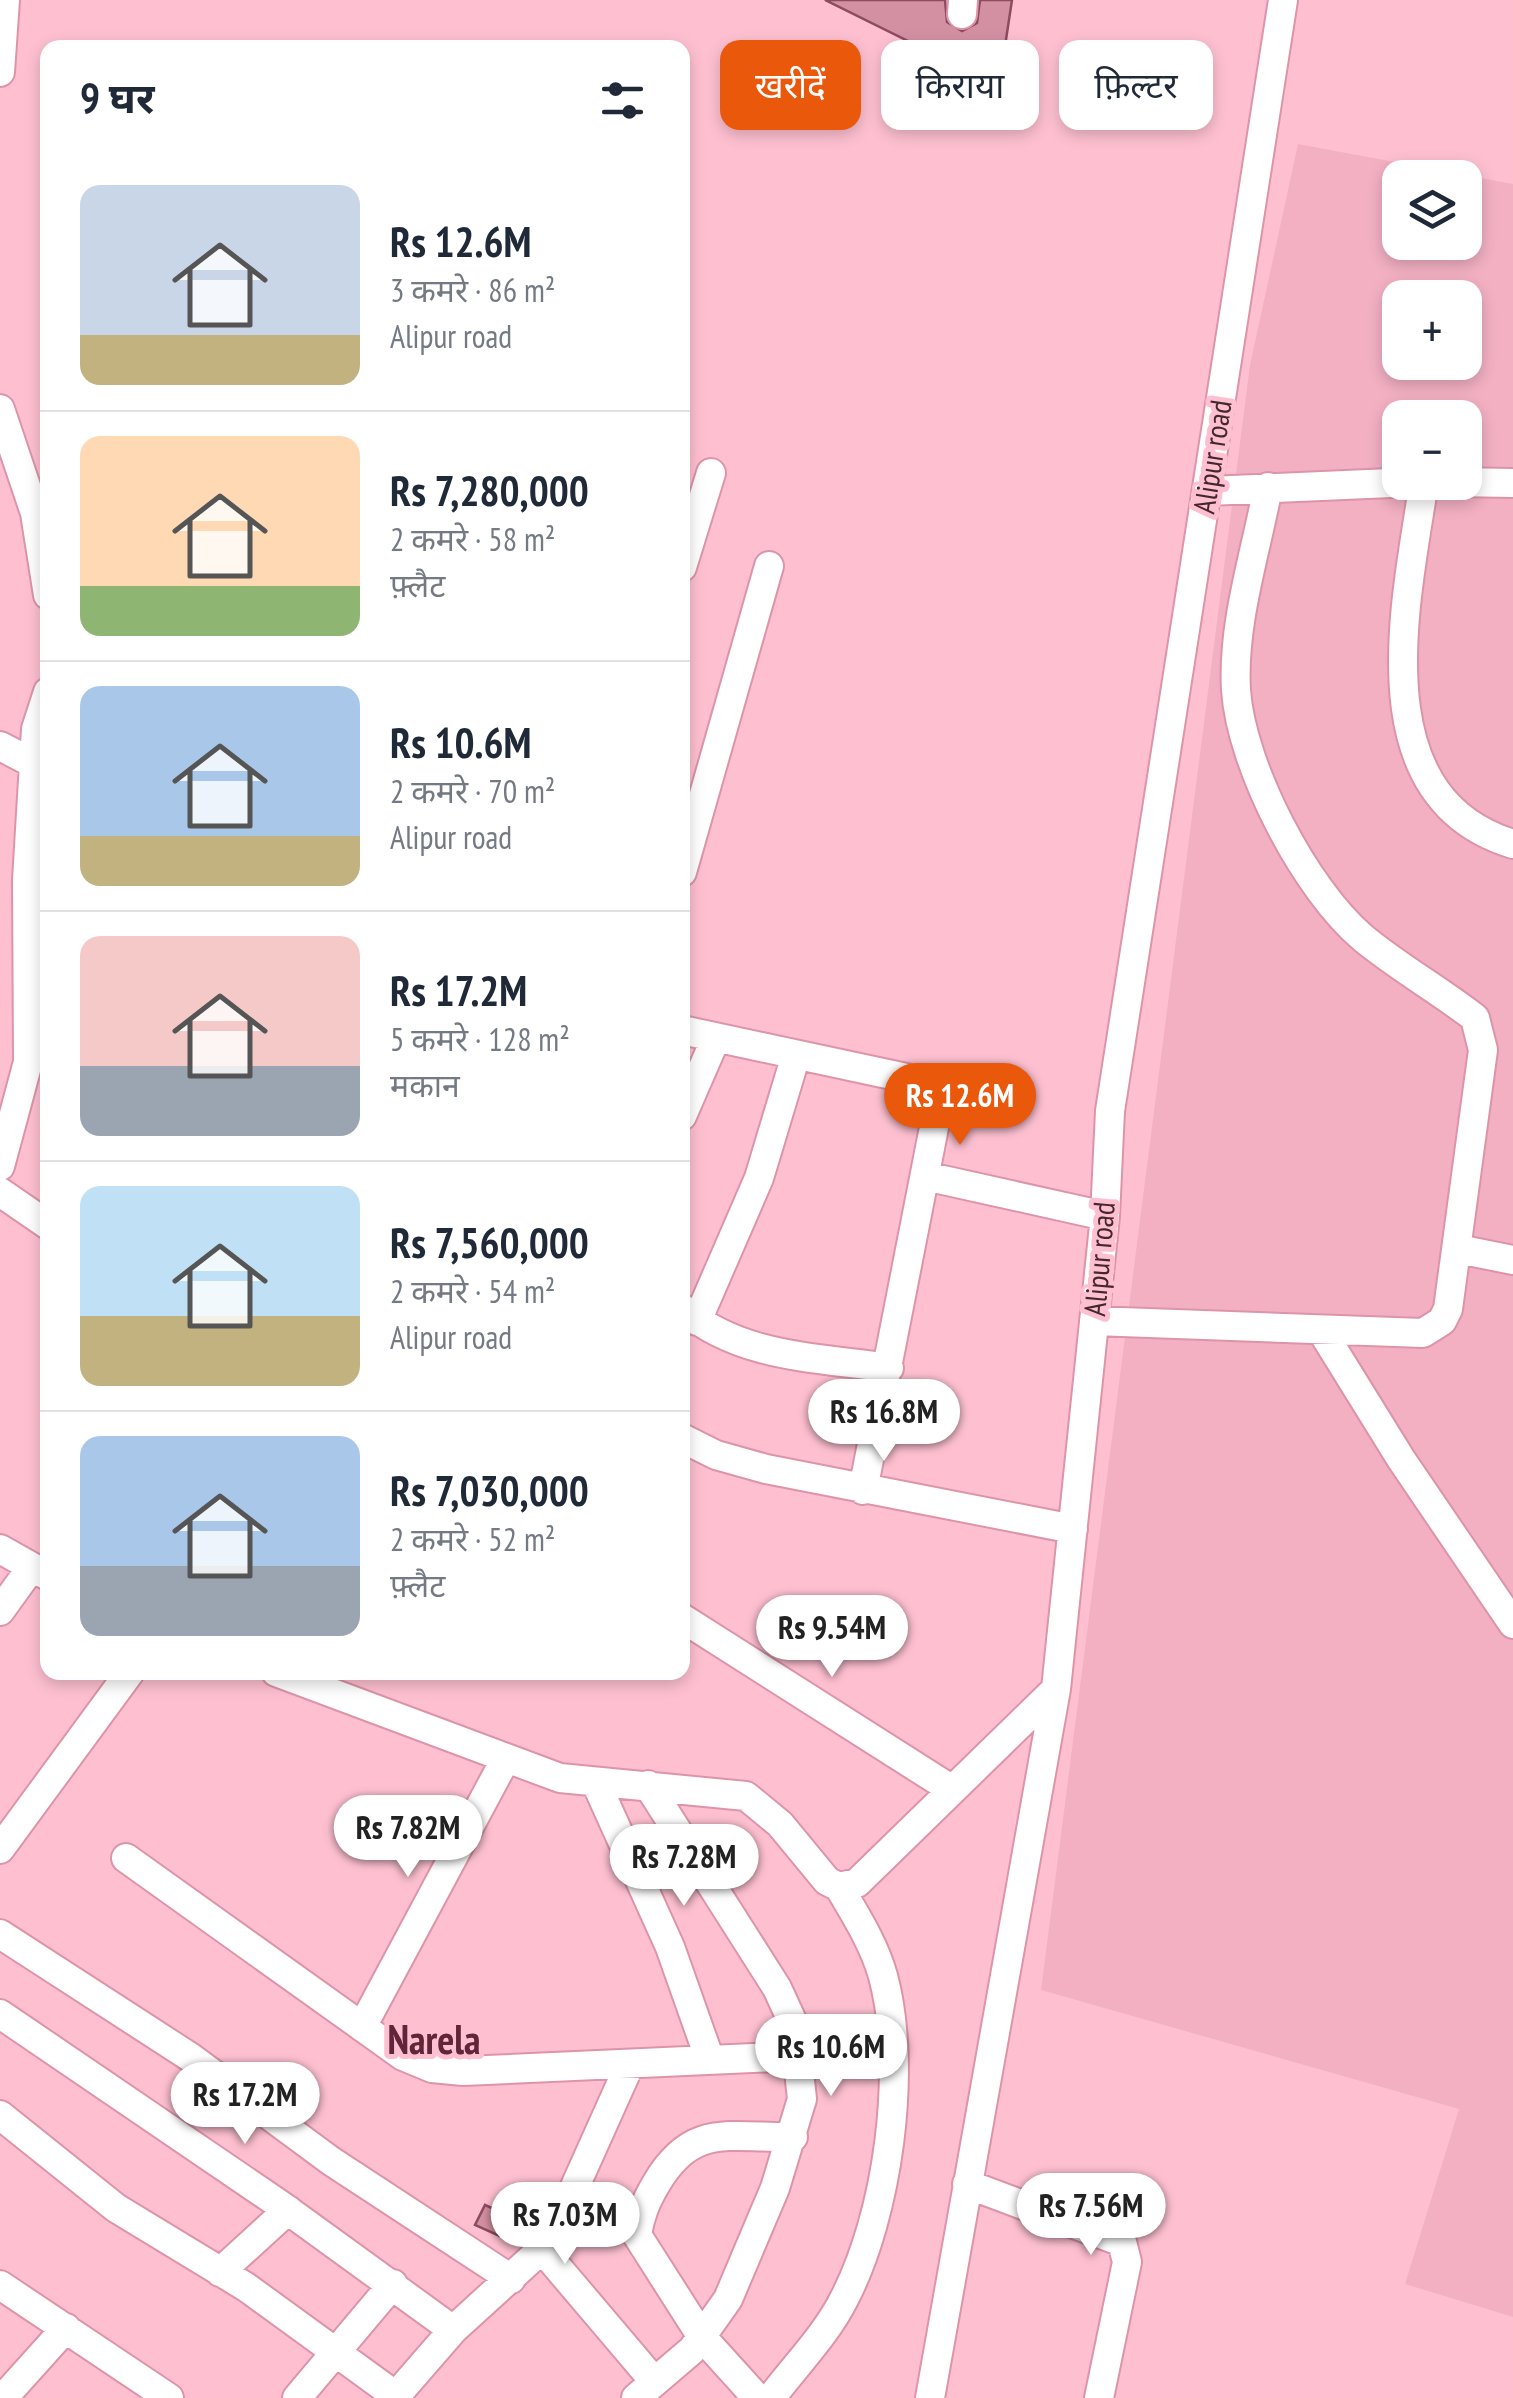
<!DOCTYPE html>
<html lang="hi">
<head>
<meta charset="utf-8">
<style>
  :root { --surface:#fff; --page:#f6f6f7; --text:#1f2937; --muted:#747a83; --line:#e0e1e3; --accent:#ea580c }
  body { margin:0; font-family:"PT Sans Narrow","Noto Sans Devanagari",sans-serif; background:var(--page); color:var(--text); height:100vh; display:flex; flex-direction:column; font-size:38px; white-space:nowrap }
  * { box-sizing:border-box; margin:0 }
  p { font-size:32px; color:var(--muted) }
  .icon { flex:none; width:55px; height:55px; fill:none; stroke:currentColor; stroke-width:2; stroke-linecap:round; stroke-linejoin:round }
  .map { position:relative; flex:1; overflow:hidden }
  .details { position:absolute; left:40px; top:40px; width:650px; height:1640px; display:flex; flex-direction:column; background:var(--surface); border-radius:20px; box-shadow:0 5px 15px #0003 }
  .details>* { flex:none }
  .hud { position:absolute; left:720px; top:40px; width:642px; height:90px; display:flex; gap:20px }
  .controls { position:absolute; left:1382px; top:160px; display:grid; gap:20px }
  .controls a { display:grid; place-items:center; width:100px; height:100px; border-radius:20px; background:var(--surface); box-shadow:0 5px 15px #0003; font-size:50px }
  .price { position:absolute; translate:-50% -85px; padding:0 22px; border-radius:35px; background:#fff; color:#222; font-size:32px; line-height:65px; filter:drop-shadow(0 2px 5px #0008) }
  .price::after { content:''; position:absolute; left:50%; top:60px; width:30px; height:22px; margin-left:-15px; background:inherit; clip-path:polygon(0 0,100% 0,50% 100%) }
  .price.active { background:var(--accent); color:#fff }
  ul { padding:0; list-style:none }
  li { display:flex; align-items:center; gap:30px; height:250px; padding:0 40px }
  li+li { border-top:2px solid var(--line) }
  li span { display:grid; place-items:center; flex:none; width:280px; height:200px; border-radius:20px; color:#555 }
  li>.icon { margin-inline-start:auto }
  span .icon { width:120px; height:120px; fill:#fffc; stroke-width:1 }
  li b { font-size:42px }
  h2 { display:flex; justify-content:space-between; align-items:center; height:120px; padding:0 40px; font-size:42px }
  .tag { padding:0 35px; border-radius:20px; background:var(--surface); box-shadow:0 5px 15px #0003; font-size:35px; line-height:90px }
  .tag.active { background:var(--accent); color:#fff }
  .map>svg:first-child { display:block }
  .built { fill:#f3b0c3; fill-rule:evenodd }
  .building { fill:#d490a3; stroke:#8d4b60; stroke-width:2.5 }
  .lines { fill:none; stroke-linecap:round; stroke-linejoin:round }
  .minor-casing { stroke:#dd94a9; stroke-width:32 }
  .minor { stroke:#fff; stroke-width:28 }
  .labels { text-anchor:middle; stroke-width:10; stroke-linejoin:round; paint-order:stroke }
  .street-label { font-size:30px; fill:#44262f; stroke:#fec0d1 }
  .district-label { font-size:40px; font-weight:bold; fill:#612439; stroke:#fec0d1 }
</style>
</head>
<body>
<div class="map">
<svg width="1513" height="2398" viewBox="0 0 1513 2398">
  <rect width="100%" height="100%" fill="#fec0d1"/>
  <path class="built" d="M1298,144L1513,184V2317L1405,2284L1459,2109L1041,1990L1250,365ZM1400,178H1465V242H1400ZM1400,298H1465V362H1400ZM1400,418H1465V482H1400Z"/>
  <path class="building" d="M825,0H945L947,22L962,31L977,23L980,0H1012L999,86Z
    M485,2205L530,2225L520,2245L475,2225Z"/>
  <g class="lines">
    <defs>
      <path id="minor" d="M962,14L963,0
        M0,72L5,0
        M0,409L35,513L48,595
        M1424,482C1406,601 1359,797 1513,844
        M1453,482L1513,483
        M1208,491L1414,482
        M682,567L711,473
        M0,746L48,771
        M682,872L769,566
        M682,1030L906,1078L935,1091L938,1107L863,1490
        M682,1116L715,1040
        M0,1166L28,1062L27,880L36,729L48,692
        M925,1176L1105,1216
        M0,1192L48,1225
        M1458,1249L1513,1260
        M683,1309C741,1358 816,1357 889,1368
        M697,1321L759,1178L796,1055
        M1094,1321L1423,1333L1442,1321L1448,1309L1483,1050L1475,1018C1439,990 1398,967 1363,938C1305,889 1241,766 1236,690C1232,623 1256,552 1268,487
        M1323,1333L1401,1459L1513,1624
        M682,1438L716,1455L766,1469L1073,1529
        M0,1549L48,1576
        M0,1611L31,1568
        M682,1618L951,1789
        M276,1672L560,1778L746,1796L780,1824L827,1881L839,1887L857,1883L1056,1689
        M596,1783L670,1947L710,2060
        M0,1849L130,1672
        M126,1858L403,2056L432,2068L463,2071L799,2056
        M0,1934L190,2057L331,2161L511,2279
        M0,2014L282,2206L453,2330
        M362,2027L505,1760
        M0,2115L116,2208L246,2287L396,2396
        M967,2184L1122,2242L1127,2262L1099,2398
        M542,2249L654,2381
        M220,2272L288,2210
        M0,2285L169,2398
        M3,2398L66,2328
        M297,2398L393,2284
        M394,2398L453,2330L542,2249L564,2211L630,2064
        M636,2398L692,2350L728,2299L775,2188L802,2099L794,2025L777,1988L648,1785
        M757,2398L702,2337L637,2235C640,2215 646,2201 656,2184C692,2122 729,2138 793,2137
        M771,2398C795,2366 826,2335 844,2299C888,2215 908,2069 883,1976C874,1944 856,1916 839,1887
        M930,2398L1056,1689L1105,1216L1110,1111L1283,0"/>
    </defs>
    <use href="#minor" class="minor-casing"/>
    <use href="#minor" class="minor"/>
  </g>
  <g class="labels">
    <g class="street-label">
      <text transform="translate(1213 457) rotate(-81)" y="10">Alipur road</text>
      <text transform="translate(1100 1259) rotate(-85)" y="10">Alipur road</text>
    </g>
    <g class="district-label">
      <text x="434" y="2054">Narela</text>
    </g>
  </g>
</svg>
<div class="controls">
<a><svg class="icon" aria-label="layers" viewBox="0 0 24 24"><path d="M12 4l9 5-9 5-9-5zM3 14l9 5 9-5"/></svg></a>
<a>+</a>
<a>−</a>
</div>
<b class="price active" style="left:960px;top:1148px">Rs 12.6M</b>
<b class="price" style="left:884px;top:1464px">Rs 16.8M</b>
<b class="price" style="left:832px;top:1680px">Rs 9.54M</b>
<b class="price" style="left:408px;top:1880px">Rs 7.82M</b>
<b class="price" style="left:684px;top:1909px">Rs 7.28M</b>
<b class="price" style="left:831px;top:2099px">Rs 10.6M</b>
<b class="price" style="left:245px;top:2147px">Rs 17.2M</b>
<b class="price" style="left:1091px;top:2258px">Rs 7.56M</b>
<b class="price" style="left:565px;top:2267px">Rs 7.03M</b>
<div class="hud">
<a class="tag active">खरीदें</a>
<a class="tag">किराया</a>
<a class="tag">फ़िल्टर</a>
</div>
<section class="details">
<h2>9 घर<svg class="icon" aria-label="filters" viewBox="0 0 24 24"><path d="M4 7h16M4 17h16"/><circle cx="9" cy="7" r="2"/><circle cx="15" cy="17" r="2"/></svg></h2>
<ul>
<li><span style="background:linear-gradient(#c9d6e8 75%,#c2b280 0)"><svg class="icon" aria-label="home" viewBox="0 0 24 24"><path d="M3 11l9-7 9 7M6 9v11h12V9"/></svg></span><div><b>Rs 12.6M</b><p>3 कमरे · 86 m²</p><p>Alipur road</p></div></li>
<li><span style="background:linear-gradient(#ffd9b3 75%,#8fb573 0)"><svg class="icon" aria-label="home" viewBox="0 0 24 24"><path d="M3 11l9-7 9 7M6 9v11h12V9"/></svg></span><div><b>Rs 7,280,000</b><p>2 कमरे · 58 m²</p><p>फ़्लैट</p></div></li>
<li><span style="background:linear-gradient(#a9c7e8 75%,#c2b280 0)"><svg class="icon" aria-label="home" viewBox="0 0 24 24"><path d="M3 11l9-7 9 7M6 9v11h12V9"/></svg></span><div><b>Rs 10.6M</b><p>2 कमरे · 70 m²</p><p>Alipur road</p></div></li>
<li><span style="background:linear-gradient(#f6c9c9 65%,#9aa5b1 0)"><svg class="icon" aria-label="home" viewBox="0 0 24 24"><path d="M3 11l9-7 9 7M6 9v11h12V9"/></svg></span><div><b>Rs 17.2M</b><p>5 कमरे · 128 m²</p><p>मकान</p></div></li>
<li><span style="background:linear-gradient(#bfe0f5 65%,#c2b280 0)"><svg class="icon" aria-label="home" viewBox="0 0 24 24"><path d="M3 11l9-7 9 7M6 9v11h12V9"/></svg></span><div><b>Rs 7,560,000</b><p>2 कमरे · 54 m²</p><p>Alipur road</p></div></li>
<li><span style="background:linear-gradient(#a9c7e8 65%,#9aa5b1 0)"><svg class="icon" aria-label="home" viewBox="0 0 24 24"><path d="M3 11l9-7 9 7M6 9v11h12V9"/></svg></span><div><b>Rs 7,030,000</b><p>2 कमरे · 52 m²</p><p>फ़्लैट</p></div></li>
</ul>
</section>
</div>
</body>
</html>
